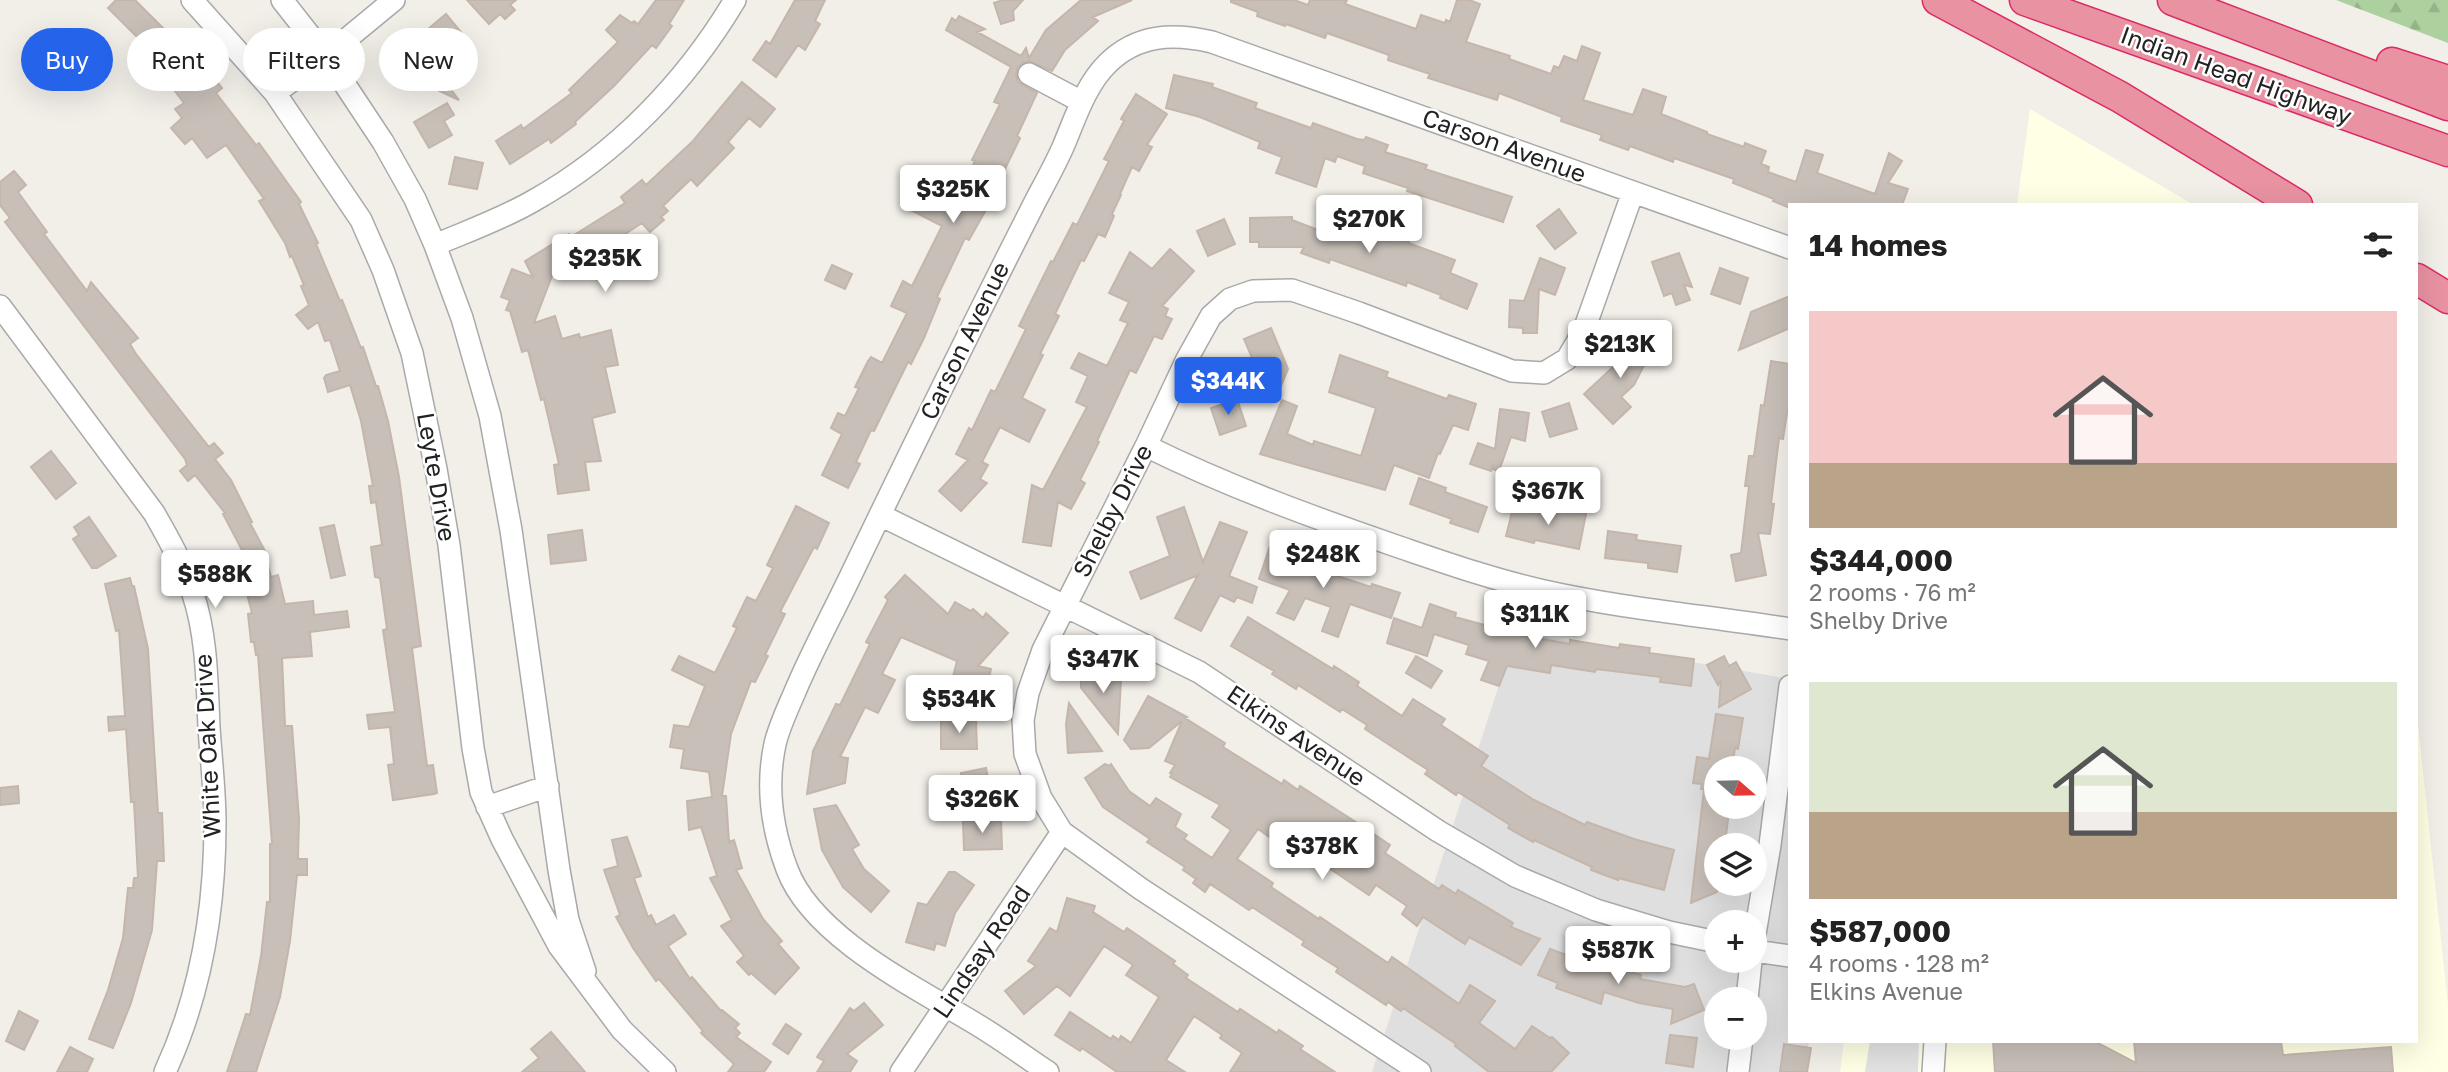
<!DOCTYPE html>
<html lang="en">
<head>
<meta charset="utf-8">
<style>
  :root { --surface:#fff; --page:#f6f6f6; --text:#222; --muted:#767676; --accent:#2563eb }
  body { margin:0; font-family:"Golos Text",sans-serif; background:var(--page); color:var(--text); height:100vh; display:flex; flex-direction:column; font-size:26px; white-space:nowrap }
  * { box-sizing:border-box; margin:0 }
  p { font-size:23px; color:var(--muted) }
  .icon { flex:none; width:38px; height:38px; fill:none; stroke:currentColor; stroke-width:2; stroke-linecap:round; stroke-linejoin:round }
  .map { position:relative; flex:1; overflow:hidden }
  .side { position:absolute; left:1788px; top:203px; width:630px; height:840px; display:flex; flex-direction:column; background:var(--surface); border-radius:0px; box-shadow:0 7px 28px #0002 }
  .side>* { flex:none }
  .banner { position:absolute; left:21px; top:28px; width:665px; height:63px; display:flex; gap:14px }
  .needle { width:46px; rotate:110deg }
  .controls { position:absolute; left:1704px; top:756px; display:grid; gap:14px }
  .controls a { display:grid; place-items:center; width:63px; height:63px; border-radius:50%; background:var(--surface); box-shadow:0 7px 28px #0002; font-size:35px }
  .price { position:absolute; translate:-50% -60px; padding:0 16px; border-radius:7px; background:#fff; color:#222; font-size:23px; line-height:46px; filter:drop-shadow(0 2px 4px #0008) }
  .price::after { content:''; position:absolute; left:50%; top:42px; width:21px; height:16px; margin-left:-10px; background:inherit; clip-path:polygon(0 0,100% 0,50% 100%) }
  .price.selected { background:var(--accent); color:#fff }
  ul { padding:0; list-style:none }
  li { display:grid; align-content:center; gap:14px; height:371px; padding:0 21px }
  li span { display:grid; place-items:center; height:217px; border-radius:0px; color:#555 }
  li>.icon { margin-inline-start:auto }
  span .icon { width:126px; height:126px; fill:#fffc; stroke-width:1 }
  li b { font-size:30px }
  h2 { display:flex; justify-content:space-between; align-items:center; height:84px; padding:0 21px; font-size:30px }
  .tag { padding:0 24px; border-radius:32px; background:var(--surface); box-shadow:0 7px 28px #0002; font-size:24px; line-height:63px }
  .tag.selected { background:var(--accent); color:#fff }
  .map>svg:first-child { display:block }
  .residential { fill:#e0dfdf; fill-rule:evenodd }
  .education { fill:#ffffe5 }
  .forest { fill:url(#forest-firs) }
  .parking { fill:#e2e2e2 }
  .building { fill:#c7bfb8; stroke:#c4b6ab; stroke-width:2 }
  .lines { fill:none; stroke-linecap:round; stroke-linejoin:round }
  .minor-casing { stroke:#a9a9a9; stroke-width:24 }
  .highway-casing { stroke:#dc2a67; stroke-width:33 }
  .minor { stroke:#fff; stroke-width:21 }
  .highway { stroke:#e892a2; stroke-width:30 }
  .labels { text-anchor:middle; stroke-width:5; stroke-linejoin:round; paint-order:stroke }
  .street-label { font-size:24px; fill:#222; stroke:#fff }
</style>
</head>
<body>
<div class="map">
<svg width="2448" height="1072" viewBox="0 0 2448 1072">
  <defs>
    <pattern id="forest-firs" width="22" height="20" patternUnits="userSpaceOnUse" patternTransform="scale(1.75)"><rect width="22" height="20" fill="#add19e"/><path d="M5 1l3.5 6h-7zM16 11l3.5 6h-7z" fill="#95b388"/></pattern>
  </defs>
  <rect width="100%" height="100%" fill="#f2efe9"/>
  <path class="residential" d="M1531,588L1536,635L1790,679V1041H1809L1804,1072H1372ZM1717,768H1755V807H1717ZM1717,845H1755V884H1717ZM1717,922H1755V961H1717ZM1717,999H1755V1038H1717Z"/>
  <path class="education" d="M2030,109L2194,205H2017Z
    M2417,716L2448,1005V1072H1840L1844,1041H2417Z"/>
  <path class="forest" d="M2336,0H2448V43Z"/>
  <path class="parking" d="M1870,1041H1919L1918,1072H1865Z"/>
  <path class="building" d="M116,0H135L189,54L204,73L208,70L222,88L216,93L256,145L259,143L301,202L299,204L318,243L316,244L340,301L342,300L361,348L363,347L376,386H378L388,421L399,477L421,646L412,648L427,766L433,765L437,793L434,794L393,800L388,765L394,764L390,727L369,729L367,715L395,712L383,630L387,629L380,578L375,577L371,547L382,545L376,502L371,503L369,486H373L361,421L350,385L328,392L324,378L326,375L340,371L330,340L325,341L318,322L308,329L296,315L309,305L301,286L304,285L292,256L290,257L285,243L259,201L264,199L226,145L207,158L192,138L185,144L171,128L182,118L175,109L184,103L174,90L183,83L108,8Z
    M467,0H516L510,5L515,10L505,19L500,14L489,24Z
    M656,0H684L669,24L672,26L656,48L652,45L614,86L575,122L576,124L551,143L549,139L510,164L496,141L521,125L523,129L572,93L569,90L618,42L606,30L620,15L632,23L634,21L638,24Z
    M795,0H825L815,21L820,24L805,50L798,45L776,77L753,60L766,41L770,44Z
    M1003,0H1023L1013,11L1014,20L1001,24L994,3Z
    M1081,0H1132L1093,17L1098,21L1065,50L1052,71L1029,61L1023,63L1018,67L1016,74L1018,82L1037,93L1017,136L1020,138L1002,175L1005,176L969,240L965,238L937,297L940,299L924,338L911,364L908,362L874,431L871,430L856,462L860,464L848,488L822,475L842,434L831,428L838,413L845,416L859,388L855,387L868,361L871,357L882,363L907,313L891,306L903,281L912,286L942,226L907,208L920,180L956,199L975,161L972,160L1000,104L994,102L1011,67L946,30L952,18L956,21L959,16L985,29L977,32L1021,56L1026,48L1029,58L1046,30Z
    M1231,0H1294L1308,5L1310,0H1347L1345,4L1416,29L1421,15L1445,23L1446,20L1450,22L1457,0H1469L1480,4L1466,42L1510,56L1509,59L1551,74L1554,66L1559,68L1564,56L1577,61L1582,46L1600,53L1583,100L1633,115L1643,89L1666,97L1661,114L1707,132V134L1744,147L1745,143L1766,151L1761,164L1769,167L1768,172L1796,182L1806,150L1823,155L1817,173L1875,194L1889,153L1902,161L1888,183L1908,189L1902,205H1790V208L1773,201L1774,199L1733,183L1734,179L1674,158L1673,162L1630,146L1628,150L1600,140L1602,135L1561,121L1562,117L1499,93L1497,100L1428,78L1430,74L1388,60L1389,55L1327,33L1325,38L1286,24L1285,26L1257,16L1258,12L1231,2Z
    M446,14L469,42L452,57L428,29Z
    M400,49L440,66L436,70L459,100L416,80L414,86L389,76Z
    M1174,75L1213,84L1212,87L1257,103L1255,108L1311,128L1313,123L1357,139L1364,140L1366,137L1388,145L1385,152L1427,165L1425,169L1512,197L1503,222L1407,191L1408,188L1363,173L1365,166L1337,156L1335,162L1325,158L1316,187L1276,173L1282,157L1258,148L1260,142L1200,117L1166,108Z
    M742,82L775,109L760,127L749,118L728,142L734,148L697,186L691,179L663,206L668,211L661,217L664,220L650,232L642,223L610,244L614,252L586,270L584,266L571,274L560,255L534,323L555,316L562,339L579,334L580,338L611,330L618,365L605,367L615,412L592,418L601,461L585,462L589,490L558,494L554,465L559,464L544,399L541,400L528,350L522,352L510,311L506,310L510,300L501,297L512,269L533,277L525,261L569,234L571,237L625,203L621,197L642,180L646,185L693,141Z
    M1136,94L1167,114L1147,145L1152,147L1139,171L1132,167L1120,194L1121,195L1112,214L1114,216L1105,237L1098,234L1084,261L1081,260L1055,314L1059,316L1040,354L1043,355L1022,398L1045,410L1029,442L1000,427L982,462L988,465L980,479L987,483L961,511L939,491L968,460L956,454L969,428L972,430L991,390L995,392L1026,329L1019,326L1051,261L1053,262L1073,223L1077,225L1109,161L1104,159L1124,121L1121,119Z
    M447,103L454,115L444,121L452,135L429,148L414,122Z
    M455,157L483,163L477,189L449,184Z
    M14,171L26,185L18,192L47,232L44,234L87,291L91,282L138,338L130,344L136,354L209,447L214,443L223,453L215,459L231,480L252,522L250,523L264,549L271,577L278,575L285,604L313,601L314,615L347,611L349,627L310,632L312,656L282,658L285,726H292L299,819L298,859H307V875H297L290,941L280,997L256,1072H227L246,1014L250,1015L261,956L267,902H270V844H272L258,655H256L254,642H251L248,614L252,613L237,556L244,554L223,514L225,513L195,475L188,481L180,471L187,465L185,459L5,222L10,218L0,205V182Z
    M1559,209L1576,233L1555,249L1537,226Z
    M1292,217V220L1336,237L1341,225L1390,242L1394,228L1411,234L1408,243L1455,260L1450,273L1477,284L1467,309L1440,298L1441,295L1407,282L1406,286L1330,259L1329,263L1301,253L1304,247H1259V242H1250V218Z
    M1224,219L1235,244L1208,256L1197,231Z
    M1170,249L1194,271L1162,306L1168,309L1165,316L1172,319L1162,339L1154,336L1136,373L1130,370L1097,441L1099,442L1080,480L1085,483L1071,509L1058,502L1051,546L1023,542L1032,485L1043,490L1087,407L1076,402L1088,376L1071,368L1079,353L1107,366L1128,323L1120,320L1129,302L1109,293L1130,252L1152,269Z
    M1679,253L1692,287L1684,285L1690,300L1676,305L1672,293L1664,296L1652,262Z
    M1540,258L1565,268L1555,295L1539,289L1537,333H1523V328L1509,327L1510,300L1524,301Z
    M832,265L852,274L845,289L825,280Z
    M1720,268L1748,278L1740,304L1711,294Z
    M1790,296V328L1739,350L1751,312Z
    M1271,328L1288,369L1278,393L1263,402L1253,386L1259,374L1244,339Z
    M1629,336L1653,348L1634,385L1621,397L1631,407L1613,424L1584,394L1613,367Z
    M1340,355L1388,372L1386,377L1447,399L1449,395L1476,404L1468,430L1453,425L1440,454L1438,453L1429,478L1394,465L1385,490L1260,454L1282,400L1297,406L1287,434L1313,445L1314,441L1361,456L1376,408L1329,392Z
    M1771,361L1790,364V394L1783,439L1779,438L1771,504H1774L1770,534L1758,533L1766,575L1736,581L1731,555L1741,553L1749,486H1745L1749,456H1754L1761,405L1764,406Z
    M1237,399L1246,426L1220,435L1211,408Z
    M1569,403L1577,429L1550,437L1542,412Z
    M1500,409L1529,413L1525,441L1511,437L1499,471L1492,469L1493,464L1491,471L1470,464L1478,443L1495,449Z
    M51,451L76,483L56,499L31,467Z
    M1419,478L1446,488L1445,492L1487,507L1478,532L1450,523L1452,519L1410,504Z
    M1540,505L1586,514L1579,549L1535,540L1534,543L1506,536L1513,508L1538,515Z
    M796,506L829,523L817,549L814,547L780,612L785,614L765,655L768,656L755,682L751,681L731,734L722,796H726L729,842L734,840L742,868L736,870L763,919L782,941L778,944L799,968L775,994L751,973L749,975L737,962L744,956L721,926L732,920L710,878L717,876L701,827L689,830L687,801L712,797L709,772L681,768L684,749L670,747L674,725L689,727L705,686L672,670L679,656L715,673L737,628L733,626L747,597L756,601L773,568L767,565Z
    M1184,507L1203,562L1220,522L1247,532L1229,576L1257,587L1252,603L1237,597L1234,602L1220,595L1201,631L1175,618L1198,575L1141,599L1130,572L1170,556L1157,517Z
    M89,517L116,556L97,568H92L73,539L79,535L74,527Z
    M334,525L345,575L331,578L320,528Z
    M582,530L586,560L551,564L548,535Z
    M1608,531L1637,535L1636,540L1681,546L1677,572L1648,568V563L1605,558Z
    M1270,546L1297,556L1295,561L1325,572L1371,587L1372,584L1400,593L1391,618L1350,604L1338,637L1322,631L1331,607L1305,598L1294,620L1277,613L1290,590L1259,579Z
    M905,575L948,614L955,602L971,611L973,609L983,618L986,613L1008,633L978,666L991,669L984,697L950,689L957,661L901,637L882,674L895,680L878,713L865,707L840,757L848,758L845,783L807,794L813,751L836,704L840,705L870,644L866,642L888,600L885,597Z
    M130,578L132,586H134L148,649L158,813H162L164,861H157L152,930L131,1003L113,1048L89,1039L108,990L123,938L128,888H133L134,878H138L134,802H131L126,729L109,731L108,717L125,716L119,630L116,631L105,584Z
    M1430,604L1456,613L1455,617L1503,630L1502,632L1570,644V640L1619,648L1620,644L1650,648L1649,653L1694,659L1691,686L1660,682L1661,677L1596,669L1595,672L1551,665L1550,673L1507,666L1499,686L1481,680L1489,661L1466,654L1469,645L1434,634L1427,656L1387,643L1394,618L1422,628Z
    M1248,617L1333,669L1334,666L1359,682L1357,686L1402,716L1413,699L1445,719L1441,725L1488,756L1481,766L1534,800L1585,825L1587,822L1634,839L1674,850L1664,890L1618,878V880L1591,870L1592,867L1534,840L1533,842L1508,828L1510,825L1458,792L1456,795L1425,774L1428,770L1365,729L1367,725L1342,709L1340,712L1298,685L1296,689L1272,674L1274,671L1231,646Z
    M1416,656L1442,671L1431,688L1406,673Z
    M1724,656L1729,666L1736,662L1751,689L1719,707L1721,680L1718,685L1707,665Z
    M1081,671L1110,673V679L1121,680L1118,734L1081,688Z
    M1148,696L1187,717L1185,718L1225,743L1223,747L1282,784L1284,780L1298,790L1300,786L1365,828L1390,845L1385,853L1439,889L1442,885L1456,894L1458,890L1513,923L1511,927L1540,939L1521,965L1469,937L1465,944L1423,917L1417,926L1402,914L1407,906L1376,885L1369,895L1320,862L1330,846L1300,825L1284,847L1258,829L1237,859L1273,883L1271,887L1319,919L1320,917L1388,963L1392,957L1459,1004L1470,985L1495,1001L1479,1023L1515,1049L1532,1026L1550,1038L1552,1037L1569,1053L1551,1072H1489L1455,1046L1456,1044L1403,1008L1401,1011L1388,1002L1386,1005L1336,972L1338,968L1302,945L1304,941L1252,907L1249,910L1210,884L1205,892L1193,883L1196,879L1183,870L1185,867L1147,842L1150,839L1103,807L1085,778L1105,764L1109,766L1111,764L1129,791L1150,806L1156,798L1181,814L1175,827L1187,835L1184,839L1212,858L1231,830L1212,817L1220,805L1170,777L1172,774L1170,773L1175,765L1165,761L1182,721L1149,748L1131,749L1124,740Z
    M1069,703L1102,751L1068,753L1066,724Z
    M1716,714L1743,718L1738,749L1735,748L1732,768H1717V811L1729,812L1725,843L1717,842V892L1691,903L1704,789H1701L1702,784L1693,783L1697,757L1709,759Z
    M976,720L977,749H941V721Z
    M986,768L991,795L962,800L961,773Z
    M18,786L19,803L0,805V788Z
    M836,805L859,845L852,849L864,869L889,891L871,912L843,887L822,850L814,809Z
    M1001,820L1002,849L964,850L963,821Z
    M627,837L641,876L634,878L648,917L651,915L656,925L674,915L686,934L668,946L690,979L692,977L721,1011L722,1010L739,1024L735,1028L740,1033L736,1037L771,1062L764,1072H728L734,1064L701,1033L703,1031L659,979L656,981L633,948L616,917L620,915L604,870L618,866L612,840Z
    M949,872H955L974,885L955,913L945,946L936,943L934,950L906,942L918,903L927,905Z
    M1067,898L1095,906L1093,912L1124,932L1127,928L1175,961L1173,964L1188,975L1186,978L1238,1012L1240,1009L1277,1033L1279,1030L1303,1046L1300,1049L1335,1072H1230L1242,1053L1220,1038L1222,1035L1194,1016L1166,1060L1185,1072H1117L1082,1048L1080,1051L1055,1035L1070,1012L1111,1039L1113,1036L1119,1040L1121,1036L1131,1043L1159,997L1126,975L1133,965L1104,946L1070,996L1057,986L1024,1014L1005,991L1036,966L1028,961L1050,928L1057,932Z
    M1550,949L1611,971L1613,967L1641,975L1640,979L1685,987L1694,984L1704,1010L1671,1024L1673,1009L1639,1003L1604,992L1601,1004L1556,988L1558,983L1538,975Z
    M864,1003L883,1025L847,1054L857,1061L850,1072H817L824,1061L817,1057L850,1008L854,1011Z
    M19,1011L38,1021L24,1050L6,1041Z
    M786,1024L801,1034L788,1054L773,1044Z
    M551,1032L585,1072H522L539,1058L531,1049Z
    M1670,1035L1697,1038L1693,1067L1666,1063Z
    M1993,1041H2094L2136,1063L2134,1041H2281L2283,1055L2391,1047L2393,1072H1995Z
    M1784,1044L1811,1048L1807,1072H1780Z
    M70,1047L93,1059L87,1072H57Z"/>
  <g class="lines">
    <defs>
      <path id="minor" d="M192,0L275,93L361,220L383,270L412,353L436,469L449,545L473,748L481,792L502,839L559,946L622,1030L665,1072
        M282,0L326,56L383,142L415,199L435,245L462,318L490,416L511,530L559,870L568,920L585,971
        M1029,74L1082,102
        M275,93L326,56L394,0
        M435,245C468,231 502,219 533,201C617,154 686,82 735,0
        M0,306L154,513C169,539 184,566 193,594C207,636 207,683 209,727C211,759 215,791 215,823C215,908 201,994 165,1072
        M1146,446C1229,487 1315,518 1402,548C1449,564 1495,580 1544,591C1625,609 1708,616 1790,629
        M880,515L1199,672L1438,831L1515,876L1596,910L1669,932L1717,942
        M487,807L548,786
        M1755,934L1770,845L1790,686
        M1755,951L1790,956
        M1747,999L1751,961
        M901,1072L1062,832
        M1048,1072C1024,1056 1001,1039 976,1024C917,988 812,937 787,869C772,829 766,786 775,744C779,727 787,710 794,694C811,653 833,613 852,573C912,448 973,324 1036,200C1045,183 1055,165 1063,147C1075,119 1085,86 1107,64C1137,34 1173,33 1212,42L1790,248
        M1420,1072L1141,889L1062,832L1041,798L1025,754L1023,720L1028,693L1043,650L1146,446L1187,359L1211,316L1230,299L1253,291L1292,290L1359,313L1512,371L1544,373L1567,359L1584,330L1633,192
        M1738,1072L1742,1038
        M1933,1072L1935,1041"/>
      <path id="highway" d="M1938,0L2120,97L2297,205
        M2025,0L2448,151
        M2173,0L2448,105
        M2392,63L2448,81
        M2417,279L2448,298"/>
    </defs>
    <use href="#minor" class="minor-casing"/>
    <use href="#highway" class="highway-casing"/>
    <use href="#minor" class="minor"/>
    <use href="#highway" class="highway"/>
  </g>
  <g class="labels">
    <g class="street-label">
      <text transform="translate(2236 76) rotate(20)" y="8">Indian Head Highway</text>
      <text transform="translate(1504 146) rotate(20)" y="8">Carson Avenue</text>
      <text transform="translate(965 341) rotate(-64)" y="8">Carson Avenue</text>
      <text transform="translate(436 477) rotate(80)" y="8">Leyte Drive</text>
      <text transform="translate(1113 511) rotate(-63)" y="8">Shelby Drive</text>
      <text transform="translate(1296 736) rotate(34)" y="8">Elkins Avenue</text>
      <text transform="translate(208 746) rotate(-93)" y="8">White Oak Drive</text>
      <text transform="translate(982 952) rotate(-56)" y="8">Lindsay Road</text>
    </g>
  </g>
</svg>
<div class="controls">
<a><svg class="needle" viewBox="-14 -14 28 28"><path d="M0-13l5 13h-10z" fill="#e53935"/><path d="M0 13l5-13h-10z" fill="#767676"/></svg></a>
<a><svg class="icon" aria-label="layers" viewBox="0 0 24 24"><path d="M12 4l9 5-9 5-9-5zM3 14l9 5 9-5"/></svg></a>
<a>+</a>
<a>−</a>
</div>
<b class="price" style="left:953px;top:225px">$325K</b>
<b class="price" style="left:1369px;top:255px">$270K</b>
<b class="price" style="left:605px;top:294px">$235K</b>
<b class="price" style="left:1620px;top:380px">$213K</b>
<b class="price selected" style="left:1228px;top:417px">$344K</b>
<b class="price" style="left:1548px;top:527px">$367K</b>
<b class="price" style="left:1323px;top:590px">$248K</b>
<b class="price" style="left:215px;top:610px">$588K</b>
<b class="price" style="left:1535px;top:650px">$311K</b>
<b class="price" style="left:1103px;top:695px">$347K</b>
<b class="price" style="left:959px;top:735px">$534K</b>
<b class="price" style="left:982px;top:835px">$326K</b>
<b class="price" style="left:1322px;top:882px">$378K</b>
<b class="price" style="left:1618px;top:986px">$587K</b>
<div class="banner">
<a class="tag selected">Buy</a>
<a class="tag">Rent</a>
<a class="tag">Filters</a>
<a class="tag">New</a>
</div>
<section class="side">
<h2>14 homes<svg class="icon" aria-label="filters" viewBox="0 0 24 24"><path d="M4 7h16M4 17h16"/><circle cx="9" cy="7" r="2"/><circle cx="15" cy="17" r="2"/></svg></h2>
<ul>
<li><span style="background:linear-gradient(#f6c9c9 70%,#b9a48a 0)"><svg class="icon" aria-label="home" viewBox="0 0 24 24"><path d="M3 11l9-7 9 7M6 9v11h12V9"/></svg></span><div><b>$344,000</b><p>2 rooms · 76 m²</p><p>Shelby Drive</p></div></li>
<li><span style="background:linear-gradient(#dfe7d0 60%,#b9a48a 0)"><svg class="icon" aria-label="home" viewBox="0 0 24 24"><path d="M3 11l9-7 9 7M6 9v11h12V9"/></svg></span><div><b>$587,000</b><p>4 rooms · 128 m²</p><p>Elkins Avenue</p></div></li>
</ul>
</section>
</div>
</body>
</html>
